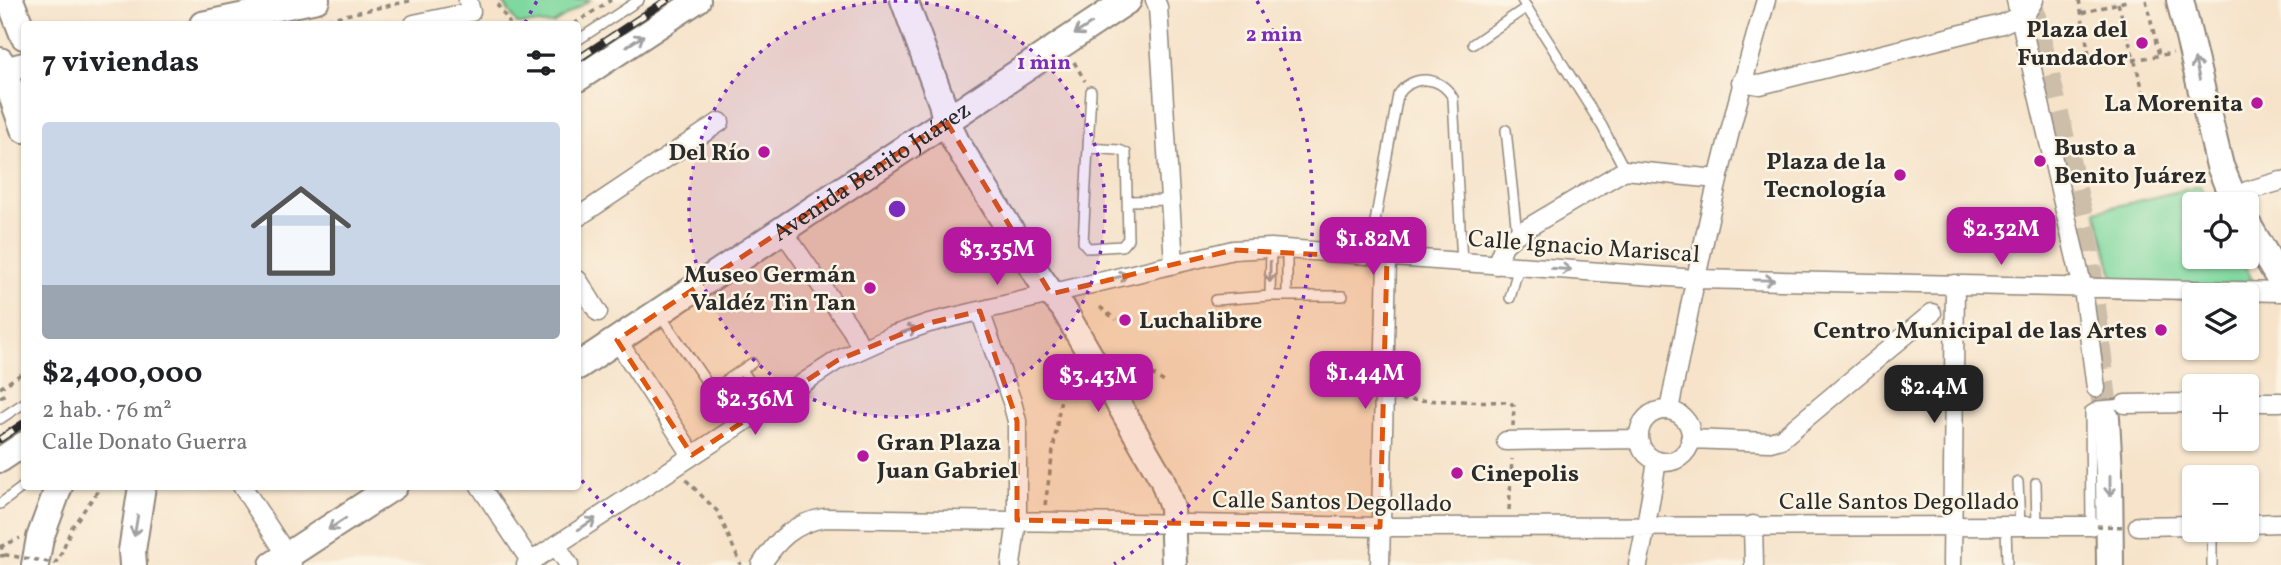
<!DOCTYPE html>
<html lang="es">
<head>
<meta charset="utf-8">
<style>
  :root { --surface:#fff; --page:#f2f2f2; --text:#202124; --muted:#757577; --accent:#b5179e }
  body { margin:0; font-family:Vollkorn,serif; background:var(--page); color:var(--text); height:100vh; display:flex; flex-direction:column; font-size:26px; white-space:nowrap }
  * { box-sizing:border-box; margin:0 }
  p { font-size:23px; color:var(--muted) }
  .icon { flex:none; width:38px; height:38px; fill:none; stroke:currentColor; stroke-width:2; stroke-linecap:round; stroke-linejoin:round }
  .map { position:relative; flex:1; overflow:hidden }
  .panel { position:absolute; left:21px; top:21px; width:560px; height:469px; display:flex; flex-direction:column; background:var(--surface); border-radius:7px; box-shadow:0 2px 5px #0004 }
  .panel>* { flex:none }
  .controls { position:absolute; left:2182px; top:192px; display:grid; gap:14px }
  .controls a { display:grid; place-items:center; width:77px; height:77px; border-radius:7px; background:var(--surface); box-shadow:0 2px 5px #0004; font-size:35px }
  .price { position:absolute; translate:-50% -60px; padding:0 16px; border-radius:14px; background:var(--accent); color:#fff; font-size:23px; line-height:46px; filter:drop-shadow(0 2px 4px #0008) }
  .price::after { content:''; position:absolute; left:50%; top:42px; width:21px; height:16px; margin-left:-10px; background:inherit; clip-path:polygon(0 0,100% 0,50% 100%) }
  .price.on { background:#222; color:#fff }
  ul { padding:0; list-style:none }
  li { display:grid; align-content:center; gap:14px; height:371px; padding:0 21px }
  li span { display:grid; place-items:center; height:217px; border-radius:7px; color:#555 }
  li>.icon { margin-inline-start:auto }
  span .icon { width:126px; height:126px; fill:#fffc; stroke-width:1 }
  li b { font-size:30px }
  h2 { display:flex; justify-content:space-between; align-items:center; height:84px; padding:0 21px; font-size:30px }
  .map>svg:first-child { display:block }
  .green { fill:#7ed89f; stroke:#548265; stroke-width:2 }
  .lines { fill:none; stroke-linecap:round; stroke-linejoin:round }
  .primary-tunnel { stroke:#cdbeaa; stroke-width:26; stroke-dasharray:26 13; stroke-linecap:butt }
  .lane-casing { stroke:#90877a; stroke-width:12 }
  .street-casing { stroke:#90877a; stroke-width:21 }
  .secondary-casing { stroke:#90877a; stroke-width:28 }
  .primary-casing { stroke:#90877a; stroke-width:30 }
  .path { stroke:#90877a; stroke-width:3.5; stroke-dasharray:5 5; stroke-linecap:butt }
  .lane { stroke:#fff; stroke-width:9 }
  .street { stroke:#fff; stroke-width:18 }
  .secondary { stroke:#fff; stroke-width:24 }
  .primary { stroke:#fff; stroke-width:26 }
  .rail-casing { stroke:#2b2b2b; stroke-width:8 }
  .rail { stroke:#fcf5e5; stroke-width:5; stroke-dasharray:16; stroke-linecap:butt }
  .path-bridge { stroke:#90877a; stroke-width:3.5; stroke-dasharray:5 5; stroke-linecap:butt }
  .oneway { stroke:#a0a0a0 }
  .marked { fill:#df570e; fill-opacity:0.2; stroke:#df570e; stroke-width:5; stroke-dasharray:14 9; stroke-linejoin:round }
  .ring { fill:none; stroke:#7b2cbf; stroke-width:3.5; stroke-dasharray:3.5 7 }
  .poi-dot { fill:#b5179e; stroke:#fcf5e5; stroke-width:2.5 }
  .labels { text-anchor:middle; stroke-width:5; stroke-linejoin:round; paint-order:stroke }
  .poi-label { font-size:24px; font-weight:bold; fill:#2b2b2b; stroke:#fcf5e5; text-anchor:end }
  .street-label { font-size:24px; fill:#2b2b2b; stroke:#fcf5e5 }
  .centre { fill:#7b2cbf; stroke:#fcf5e5; stroke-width:3.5 }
  .ring-label { font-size:21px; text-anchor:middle; font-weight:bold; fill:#7b2cbf; stroke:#fcf5e5; stroke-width:5; stroke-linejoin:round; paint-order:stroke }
</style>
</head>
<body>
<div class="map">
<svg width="2281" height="565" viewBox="0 0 2281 565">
  <rect width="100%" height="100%" fill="#fcf5e5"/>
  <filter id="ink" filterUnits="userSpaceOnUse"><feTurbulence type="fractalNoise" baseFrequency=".0143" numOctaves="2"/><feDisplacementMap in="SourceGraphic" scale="14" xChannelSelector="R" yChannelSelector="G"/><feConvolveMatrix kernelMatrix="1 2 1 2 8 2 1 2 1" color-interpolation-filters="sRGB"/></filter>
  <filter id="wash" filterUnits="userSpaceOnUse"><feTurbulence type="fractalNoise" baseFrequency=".00686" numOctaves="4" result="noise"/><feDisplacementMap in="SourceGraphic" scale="28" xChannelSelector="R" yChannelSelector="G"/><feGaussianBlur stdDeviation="1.57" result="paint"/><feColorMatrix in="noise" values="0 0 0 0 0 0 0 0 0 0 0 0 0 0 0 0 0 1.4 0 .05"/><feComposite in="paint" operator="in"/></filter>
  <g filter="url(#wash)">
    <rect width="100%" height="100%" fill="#f6e3ca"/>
    <path class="green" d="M502,0H590L553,24H517Z
      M2200,186L2210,205H2194V257H2240L2263,299H2119L2096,211Z"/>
  </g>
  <g filter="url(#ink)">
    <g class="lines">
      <path class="primary-tunnel" d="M2029,0L2085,236L2106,418"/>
      <defs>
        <path id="lane" d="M1522,0L1602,126L1625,170
          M578,40L639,0
          M1473,44L1527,7
          M1506,130L1517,234
          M1088,148L1119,150L1126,153L1128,239L1122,246L1088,248L1083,242L1091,91
          M1129,201L1169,200
          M1369,255L1398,95C1412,74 1440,75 1453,98L1462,263
          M1287,295V250
          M1270,296L1271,248
          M1510,298L1519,266
          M1215,300L1270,296H1343
          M659,313L712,390L752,363
          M742,370L767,406
          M732,377L757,412
          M0,419L24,403
          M2018,482L2020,526
          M2036,483L2037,526
          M0,504L24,486
          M2006,526L2007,562
          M2091,526L2090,411L2098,406L2125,404
          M2212,530V565"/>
        <path id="street" d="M1155,0L1158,7L1174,263
          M2016,0L2083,289L2096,388
          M414,24L471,12L468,0
          M1741,82L1760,85L2002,24L2026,13L2034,0
          M2247,191L2281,181
          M578,217L720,122
          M783,231L852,330L861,348
          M1496,265L1504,245L1517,234L1625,170L1717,179
          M1698,269C1717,178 1740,89 1766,0
          M578,280L598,312
          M980,311L1012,402L1017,421V520L1011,565
          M617,340L692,455
          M2247,402H2281
          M2125,404L2194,403
          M1669,410L1693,291
          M1639 436a26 26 0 1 1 52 0a26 26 0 1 1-52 0Z
          M1690,439L1770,442L1781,439L1932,313
          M1506,441L1639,439
          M242,486L292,563
          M480,486L531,562
          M1648,514L1657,461
          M2247,524L2281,523
          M1753,525L1754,565
          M2138,526L2194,525
          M556,545L569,565
          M526,565L838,360L891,336L929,323L1233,250L1271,248L1696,279L2281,292
          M761,565C777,540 794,523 824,518L1380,527L2091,526
          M1380,565L1387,258
          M1638,565L1646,526
          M1952,565L1955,284"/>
        <path id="secondary" d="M202,24L317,0
          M0,71L24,65
          M578,79L698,0
          M1051,294L1063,308L1162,479L1172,508L1174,565
          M0,460L24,444"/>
        <g id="primary">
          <path d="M10,0L24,36"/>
          <path d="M904,0L942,103L946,121L956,142L1039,277L1051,294"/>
          <path d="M2180,0L2220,166L2236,205"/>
          <path d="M0,61L24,129"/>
          <path d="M2247,224L2281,281"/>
          <path id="s1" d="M578,366L1128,0"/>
          <path d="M2106,418L2109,472L2110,565"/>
          <path d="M35,565L40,538L59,486"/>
          <path d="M133,565L132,551L142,486"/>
          <path d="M273,565L394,486"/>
        </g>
      </defs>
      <use href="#lane" class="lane-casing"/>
      <use href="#street" class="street-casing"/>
      <use href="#secondary" class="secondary-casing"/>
      <use href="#primary" class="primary-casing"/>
      <path class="path" d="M2079,0L2090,60
        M2146,0L2159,55
        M2118,3L2143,90
        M497,4L510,24
        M2082,13L2130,0
        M327,19L414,0
        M574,24L611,0
        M2133,60L2173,53
        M1074,62L1085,81
        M1100,307L1116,320
        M1123,366L1143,368L1164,382
        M23,385L24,381
        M0,388L24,372
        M0,397L9,393
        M1401,400L1510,402L1514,406L1513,426
        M686,480L718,512L741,565
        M1045,505L1067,357
        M1509,510L1512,459
        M0,547L20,538
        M0,556L6,555
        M60,556L72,527L97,492L98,486"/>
      <use href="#lane" class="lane"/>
      <use href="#street" class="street"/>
      <use href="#secondary" class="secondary"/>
      <use href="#primary" class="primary"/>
      <defs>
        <path id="rail" d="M578,59L667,0
          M0,439L24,423"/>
      </defs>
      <use href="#rail" class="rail-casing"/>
      <use href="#rail" class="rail"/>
      <path class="path-bridge" d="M2097,526L2126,527
        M0,545L6,555L55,563L59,558"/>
    </g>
    <defs><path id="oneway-shaft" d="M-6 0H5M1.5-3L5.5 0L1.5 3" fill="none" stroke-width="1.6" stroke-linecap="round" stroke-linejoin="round" transform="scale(1.75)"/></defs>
    <g class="oneway">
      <use href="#oneway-shaft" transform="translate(1083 29) rotate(147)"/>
      <use href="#oneway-shaft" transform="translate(635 41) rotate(-33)"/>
      <use href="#oneway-shaft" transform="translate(2197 69) rotate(-103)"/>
      <use href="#oneway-shaft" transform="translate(1561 269) rotate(4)"/>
      <use href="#oneway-shaft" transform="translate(1270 272) rotate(91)"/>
      <use href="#oneway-shaft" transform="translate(1118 277) rotate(-14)"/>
      <use href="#oneway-shaft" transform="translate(1764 280) rotate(1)"/>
      <use href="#oneway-shaft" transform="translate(907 331) rotate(-19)"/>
      <use href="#oneway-shaft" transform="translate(2110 486) rotate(90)"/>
      <use href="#oneway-shaft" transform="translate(337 524) rotate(147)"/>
      <use href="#oneway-shaft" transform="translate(587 524) rotate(-33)"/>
      <use href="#oneway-shaft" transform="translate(136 526) rotate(99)"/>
    </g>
  </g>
  <path class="marked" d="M946,121L1051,294L1233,250L1387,258L1380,527L1017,520V421L980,311L929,323L838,360L692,455L617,340Z"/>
  <circle cx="897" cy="209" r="208" fill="#7b2cbf" fill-opacity=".12"/>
  <g class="ring">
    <circle cx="897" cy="209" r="208"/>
    <path d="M680 564A416 416 0 0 1 578 476M525 23A416 416 0 0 1 537 1M1257 1A416 416 0 0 1 1114 564"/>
  </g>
  <g class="poi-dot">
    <circle cx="2142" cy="43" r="7"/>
    <circle cx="2257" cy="103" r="7"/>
    <circle cx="764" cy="152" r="7"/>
    <circle cx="2040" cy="161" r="7"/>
    <circle cx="1900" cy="175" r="7"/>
    <circle cx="870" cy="288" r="7"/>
    <circle cx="1125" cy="320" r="7"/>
    <circle cx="2161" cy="330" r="7"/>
    <circle cx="863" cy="456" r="7"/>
    <circle cx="1457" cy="473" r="7"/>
  </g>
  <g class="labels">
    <g class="poi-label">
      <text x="2128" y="37">Plaza del<tspan x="2128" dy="28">Fundador</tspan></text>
      <text x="2243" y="111">La Morenita</text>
      <text x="2054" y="155" text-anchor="start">Busto a<tspan x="2054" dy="28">Benito Juárez</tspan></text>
      <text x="750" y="160">Del Río</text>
      <text x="1886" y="169">Plaza de la<tspan x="1886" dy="28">Tecnología</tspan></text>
      <text x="856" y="282">Museo Germán<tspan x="856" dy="28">Valdéz Tin Tan</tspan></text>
      <text x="1139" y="328" text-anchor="start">Luchalibre</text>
      <text x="2147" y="338">Centro Municipal de las Artes</text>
      <text x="877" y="450" text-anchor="start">Gran Plaza<tspan x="877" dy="28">Juan Gabriel</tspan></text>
      <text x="1471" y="481" text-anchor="start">Cinepolis</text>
    </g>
    <g class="street-label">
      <text dy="8" stroke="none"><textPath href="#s1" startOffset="352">Avenida Benito Juárez</textPath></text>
      <text transform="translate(1584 246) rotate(4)" y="8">Calle Ignacio Mariscal</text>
      <text transform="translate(1332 501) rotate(1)" y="8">Calle Santos Degollado</text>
      <text x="1899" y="509">Calle Santos Degollado</text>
    </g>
  </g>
  <circle cx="897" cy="209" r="10" class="centre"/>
  <g class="ring-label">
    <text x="1274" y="41">2 min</text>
    <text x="1044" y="69">1 min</text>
  </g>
</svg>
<div class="controls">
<a><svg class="icon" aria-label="locate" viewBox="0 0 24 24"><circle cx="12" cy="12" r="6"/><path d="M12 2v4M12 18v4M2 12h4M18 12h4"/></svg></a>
<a><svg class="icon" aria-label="layers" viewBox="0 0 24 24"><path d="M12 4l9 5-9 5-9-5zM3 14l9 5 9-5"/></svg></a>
<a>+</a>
<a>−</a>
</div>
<b class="price" style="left:2001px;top:267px">$2.32M</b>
<b class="price" style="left:1373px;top:277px">$1.82M</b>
<b class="price" style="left:997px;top:287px">$3.35M</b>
<b class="price" style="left:1365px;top:411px">$1.44M</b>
<b class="price" style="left:1098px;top:414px">$3.43M</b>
<b class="price on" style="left:1934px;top:425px">$2.4M</b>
<b class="price" style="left:755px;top:437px">$2.36M</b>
<section class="panel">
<h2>7 viviendas<svg class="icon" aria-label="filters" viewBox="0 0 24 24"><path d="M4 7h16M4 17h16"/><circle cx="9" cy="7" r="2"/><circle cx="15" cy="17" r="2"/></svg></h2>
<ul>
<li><span style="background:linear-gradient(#c9d6e8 75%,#9aa5b1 0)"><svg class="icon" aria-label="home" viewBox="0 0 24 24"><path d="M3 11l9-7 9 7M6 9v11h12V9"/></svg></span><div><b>$2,400,000</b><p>2 hab. · 76 m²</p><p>Calle Donato Guerra</p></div></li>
</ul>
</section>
</div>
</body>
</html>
